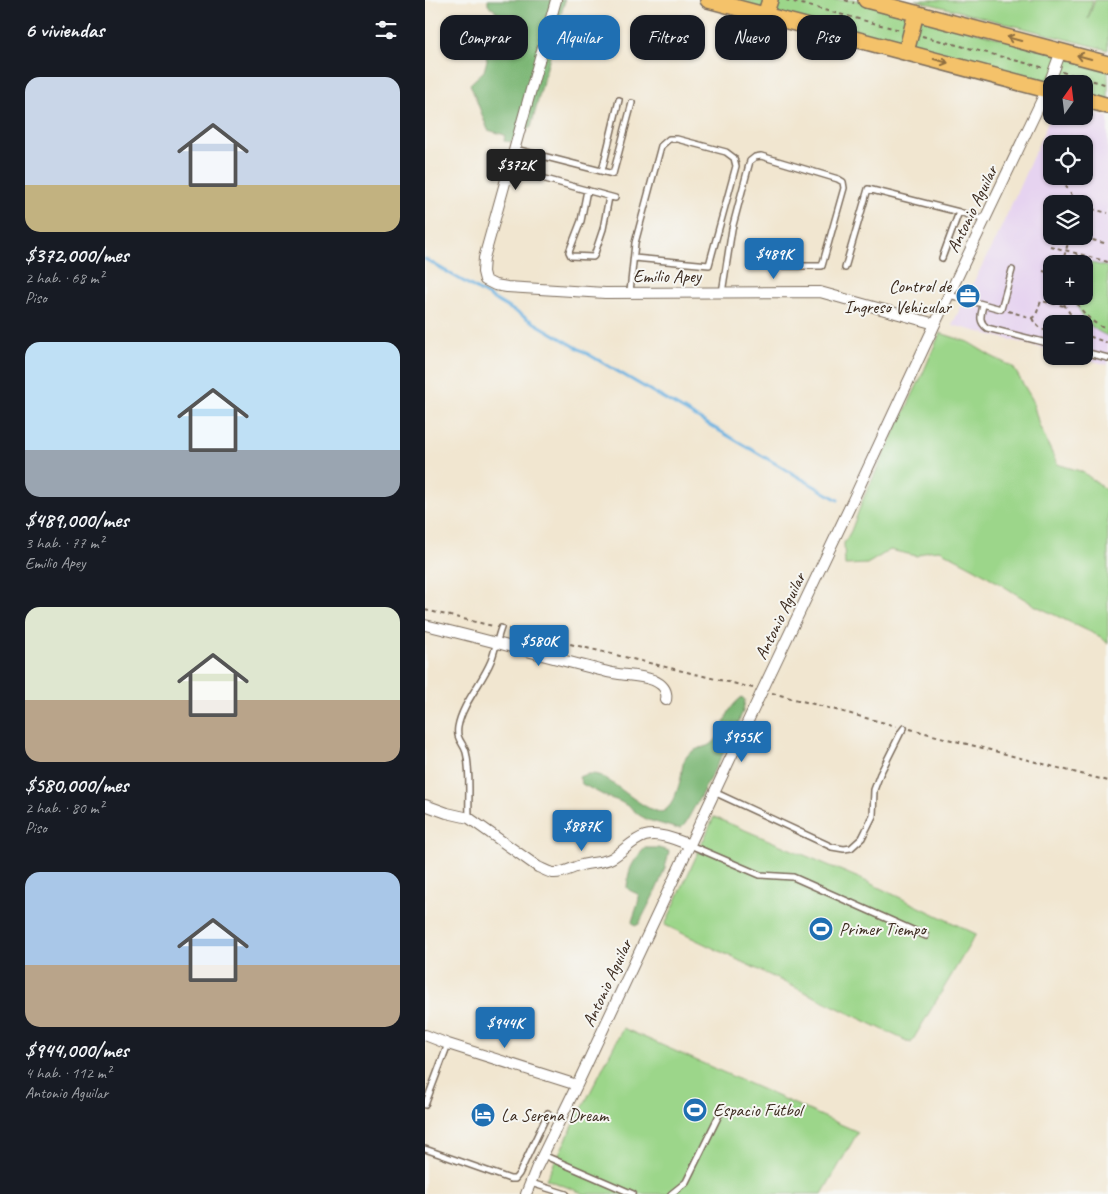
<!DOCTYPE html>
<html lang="es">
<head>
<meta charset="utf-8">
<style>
  :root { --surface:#171b24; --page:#242831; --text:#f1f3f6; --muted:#9ea1a6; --accent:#1f6fb2 }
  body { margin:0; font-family:Caveat,sans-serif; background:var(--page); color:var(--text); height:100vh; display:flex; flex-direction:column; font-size:19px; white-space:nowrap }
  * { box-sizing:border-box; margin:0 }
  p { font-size:16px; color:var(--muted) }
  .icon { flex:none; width:28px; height:28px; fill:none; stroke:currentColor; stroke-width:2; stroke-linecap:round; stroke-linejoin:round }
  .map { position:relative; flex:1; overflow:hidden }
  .drawer { display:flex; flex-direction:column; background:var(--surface); width:425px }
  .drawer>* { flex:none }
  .hud { position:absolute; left:15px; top:15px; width:475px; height:45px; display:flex; gap:10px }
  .needle { width:32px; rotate:14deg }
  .fabs { position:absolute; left:618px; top:75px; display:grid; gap:10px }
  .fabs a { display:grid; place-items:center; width:50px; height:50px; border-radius:10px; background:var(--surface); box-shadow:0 1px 4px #0004; font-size:25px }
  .price { position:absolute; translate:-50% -42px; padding:0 11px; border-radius:5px; background:var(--accent); color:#fff; font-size:16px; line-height:32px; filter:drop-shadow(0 1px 2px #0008) }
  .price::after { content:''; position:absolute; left:50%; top:30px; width:15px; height:11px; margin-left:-8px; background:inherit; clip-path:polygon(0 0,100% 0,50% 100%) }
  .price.active { background:#222; color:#fff }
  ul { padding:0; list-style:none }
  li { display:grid; align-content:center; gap:10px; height:265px; padding:0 25px }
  li span { display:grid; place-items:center; height:155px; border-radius:15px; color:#555 }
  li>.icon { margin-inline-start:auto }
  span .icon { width:90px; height:90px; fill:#fffc; stroke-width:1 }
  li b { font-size:21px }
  h2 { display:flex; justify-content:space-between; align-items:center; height:60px; padding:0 25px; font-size:21px }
  .tag { padding:0 18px; border-radius:15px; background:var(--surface); box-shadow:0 1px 4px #0004; font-size:18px; line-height:45px }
  .tag.active { background:var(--accent); color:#fff }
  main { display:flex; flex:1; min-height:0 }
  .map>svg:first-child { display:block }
  .built { fill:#e6d3f0; fill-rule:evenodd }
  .green { fill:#9cd68a; stroke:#6c8054 }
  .forest { fill:#7db776; stroke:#5c704a }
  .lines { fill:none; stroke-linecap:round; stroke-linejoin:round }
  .stream { stroke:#69b0e0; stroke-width:3 }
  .lane-casing { stroke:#7b6c5c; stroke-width:8 }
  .street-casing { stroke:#7b6c5c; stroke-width:12 }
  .primary-casing { stroke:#7b6c5c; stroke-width:18 }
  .path { stroke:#7b6c5c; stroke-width:2; stroke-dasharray:4 4; stroke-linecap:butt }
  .lane { stroke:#fff; stroke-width:5 }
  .street { stroke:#fff; stroke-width:10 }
  .primary { stroke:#f4c26a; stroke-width:15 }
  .oneway { stroke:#8e6e40 }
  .labels { text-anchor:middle; stroke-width:4; stroke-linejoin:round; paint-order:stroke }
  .street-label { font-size:18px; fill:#3b2a1e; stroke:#f6f6f2 }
  .poi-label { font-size:18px; fill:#3b2a1e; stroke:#f6f6f2; text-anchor:start }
</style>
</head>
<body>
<main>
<section class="drawer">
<h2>6 viviendas<svg class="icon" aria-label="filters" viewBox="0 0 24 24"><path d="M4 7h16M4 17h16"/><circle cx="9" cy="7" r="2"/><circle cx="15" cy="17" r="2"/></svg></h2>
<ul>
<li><span style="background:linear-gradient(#c9d6e8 70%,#c2b280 0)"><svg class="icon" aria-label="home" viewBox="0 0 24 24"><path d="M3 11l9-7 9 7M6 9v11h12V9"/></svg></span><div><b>$372,000/mes</b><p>2 hab. · 68 m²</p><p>Piso</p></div></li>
<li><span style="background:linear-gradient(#bfe0f5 70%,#9aa5b1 0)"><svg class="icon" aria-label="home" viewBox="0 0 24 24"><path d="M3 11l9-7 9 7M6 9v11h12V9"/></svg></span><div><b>$489,000/mes</b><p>3 hab. · 77 m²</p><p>Emilio Apey</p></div></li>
<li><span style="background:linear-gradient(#dfe7d0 60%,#b9a48a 0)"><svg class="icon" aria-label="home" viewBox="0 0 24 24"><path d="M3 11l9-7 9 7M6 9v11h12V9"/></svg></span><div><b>$580,000/mes</b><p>2 hab. · 80 m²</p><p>Piso</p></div></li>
<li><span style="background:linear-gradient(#a9c7e8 60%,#b9a48a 0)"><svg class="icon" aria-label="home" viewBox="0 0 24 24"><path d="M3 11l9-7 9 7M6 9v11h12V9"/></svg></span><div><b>$944,000/mes</b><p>4 hab. · 112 m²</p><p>Antonio Aguilar</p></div></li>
</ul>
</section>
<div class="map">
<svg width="683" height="1194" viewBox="0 0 683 1194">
  <rect width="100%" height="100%" fill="#f6f6f2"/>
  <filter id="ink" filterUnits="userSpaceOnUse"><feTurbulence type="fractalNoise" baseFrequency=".02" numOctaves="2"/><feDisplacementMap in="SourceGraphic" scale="10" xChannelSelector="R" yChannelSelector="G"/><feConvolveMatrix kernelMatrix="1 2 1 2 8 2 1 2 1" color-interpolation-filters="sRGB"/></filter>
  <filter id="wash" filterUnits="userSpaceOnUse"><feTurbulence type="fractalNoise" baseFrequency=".0096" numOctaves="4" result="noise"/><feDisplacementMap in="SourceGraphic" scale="20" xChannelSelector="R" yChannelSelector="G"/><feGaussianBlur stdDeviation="1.12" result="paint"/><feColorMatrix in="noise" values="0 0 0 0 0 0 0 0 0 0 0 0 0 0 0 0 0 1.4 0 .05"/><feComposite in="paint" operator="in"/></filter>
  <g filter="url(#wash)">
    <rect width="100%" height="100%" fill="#f1e6d0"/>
    <path class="built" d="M659,111L683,117V365L650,356H659V324H626V350L527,325L575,230L626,116H659ZM626,144H659V176H626ZM626,204H659V236H626ZM626,264H659V296H626Z"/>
    <path class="green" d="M299,0H431L683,67V101L659,95V84H626Z
      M490,0H668L663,19L670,0H683V50Z
      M654,260L683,267V336C665,329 653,315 650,296H659V264H653Z
      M515,333L543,342L566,356L588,367L607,399L614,425L632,464L658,472L683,492V644L676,637L609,605L551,569L515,550L502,551L492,556L465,550L442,564L420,565L419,543L426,531L439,497L498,373Z
      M289,817L436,879L551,934L486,1043L240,925Z
      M198,1028L433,1132L397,1194H160L121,1179Z"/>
    <path class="forest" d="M63,0H140L106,127L87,142L79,141L80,135L63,130L45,84L59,71L62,60L59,49L64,33L77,35L79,18L63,5Z
      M317,697L320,700L318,711L310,731L275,797L260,824L256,828H250L223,820L214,815L206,808L194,801L182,797L157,784L154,777C160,774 166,773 173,775C186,778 226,818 239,811C249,805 253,788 256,778C257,771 257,764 260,759C267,746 282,749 289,742C293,738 295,733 297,728C302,715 305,706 317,697Z
      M220,848H233L244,851C240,877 225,901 214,924L210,926L207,922C209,913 214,905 214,895C210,892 206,892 202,888C203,869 207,862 220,848Z"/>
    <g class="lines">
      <path class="stream" d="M0,259L413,500"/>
    </g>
  </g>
  <g filter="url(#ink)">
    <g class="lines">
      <defs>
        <path id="lane" d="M90,149L188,174L207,103
          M84,169L190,198
          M177,171L194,100
          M162,190L156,221L144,252L146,256L168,257L169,256L178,229L184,197
          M517,258L534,212
          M420,268L443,189L534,212L560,220
          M205,292L210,243L236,146L244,139H252L301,152L309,158L311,166L284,265L209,258
          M297,293L307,229L325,161L330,157L336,156L413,179L418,182L419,188L397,266H352
          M524,295L576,309L587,270
          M558,305C556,315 553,321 562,328L626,344
          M659,352L683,358
          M289,792L407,847L419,849L426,848L437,838L448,816L449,790L455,774L476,732L479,728
          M44,818C43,796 46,773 41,752C38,742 31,740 33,727C37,704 57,683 66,661C70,651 72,639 76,628
          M265,845L335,875L368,877L501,936
          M0,1105L23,1044
          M0,1149L85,1179H90L94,1174L123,1113
          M118,1155L208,1194
          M106,1183L141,1194
          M246,1194L261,1182L298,1107"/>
        <path id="street" d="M131,0L59,258L58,272L60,280L70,285L82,287L180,293L395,292L510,324
          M0,625C60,639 119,656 179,671C194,676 212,674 228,680C237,684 243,689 241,700
          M0,805L22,813L44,818L113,867C118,869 122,872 128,873C138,874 148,867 157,865C168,862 178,863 187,858C199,851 207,840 220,836C234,832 252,840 265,845
          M0,1035L23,1044L152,1085
          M101,1194L111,1169L152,1085L337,691L429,498L510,324L622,89L636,51"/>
        <path id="primary" d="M283,0L626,91
          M441,0L683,64
          M340,15L345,0
          M481,52L491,13
          M659,99L683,106"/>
      </defs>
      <use href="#lane" class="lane-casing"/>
      <use href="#street" class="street-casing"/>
      <use href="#primary" class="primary-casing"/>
      <path class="path" d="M361,0L475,30
        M420,0L429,3
        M497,36L620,68
        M637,72L683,85
        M619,177L638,182L653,204
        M659,207L683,213
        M652,236L683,244
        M625,246L683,262
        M637,264L645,236
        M649,264L652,254
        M618,271L626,273
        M637,296L640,306L652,324
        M649,296C656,313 667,323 683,330
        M583,311L607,318L611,315L616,301L640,306
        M607,318C611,327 617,330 626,332
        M659,331L666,337L683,343
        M0,610L68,626
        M83,629L328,688
        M347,693L471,726
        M485,729L683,781"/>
      <use href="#lane" class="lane"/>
      <use href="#street" class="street"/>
      <use href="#primary" class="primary"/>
    </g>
    <defs><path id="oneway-shaft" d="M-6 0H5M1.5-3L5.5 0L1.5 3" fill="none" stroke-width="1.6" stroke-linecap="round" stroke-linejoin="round" transform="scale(1.25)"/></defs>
    <g class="oneway">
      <use href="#oneway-shaft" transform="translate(589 39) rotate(-165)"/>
      <use href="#oneway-shaft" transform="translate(659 57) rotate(-165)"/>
      <use href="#oneway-shaft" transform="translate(516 61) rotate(15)"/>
    </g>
  </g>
  <defs>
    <symbol id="office-disc" viewBox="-11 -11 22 22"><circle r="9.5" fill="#1f6fb2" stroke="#f6f6f2"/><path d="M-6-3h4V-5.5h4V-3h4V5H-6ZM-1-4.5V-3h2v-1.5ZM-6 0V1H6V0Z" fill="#fff"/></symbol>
    <symbol id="stadium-disc" viewBox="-11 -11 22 22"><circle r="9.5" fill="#1f6fb2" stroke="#f6f6f2"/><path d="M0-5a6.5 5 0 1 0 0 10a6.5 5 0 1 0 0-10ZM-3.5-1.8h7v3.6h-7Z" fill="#fff"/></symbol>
    <symbol id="hotel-disc" viewBox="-11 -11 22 22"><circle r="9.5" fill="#1f6fb2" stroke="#f6f6f2"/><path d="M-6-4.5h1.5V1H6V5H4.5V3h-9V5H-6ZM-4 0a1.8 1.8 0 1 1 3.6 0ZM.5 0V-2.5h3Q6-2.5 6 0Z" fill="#fff"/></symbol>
  </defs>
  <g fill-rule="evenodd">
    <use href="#office-disc" x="529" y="282" width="28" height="28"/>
    <use href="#stadium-disc" x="382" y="915" width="28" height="28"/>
    <use href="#stadium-disc" x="256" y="1096" width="28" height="28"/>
    <use href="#hotel-disc" x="44" y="1101" width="28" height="28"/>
  </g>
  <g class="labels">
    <g class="street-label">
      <text transform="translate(547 209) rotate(-64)" y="6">Antonio Aguilar</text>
      <text x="242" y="282">Emilio Apey</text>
      <text transform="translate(355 616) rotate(-64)" y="6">Antonio Aguilar</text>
      <text transform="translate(182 983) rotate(-65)" y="6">Antonio Aguilar</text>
    </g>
    <g class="poi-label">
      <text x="526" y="292" text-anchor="end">Control de<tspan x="526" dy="21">Ingreso Vehicular</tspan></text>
      <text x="414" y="935">Primer Tiempo</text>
      <text x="288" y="1116">Espacio Fútbol</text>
      <text x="76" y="1121">La Serena Dream</text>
    </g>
  </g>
</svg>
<div class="fabs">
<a><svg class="needle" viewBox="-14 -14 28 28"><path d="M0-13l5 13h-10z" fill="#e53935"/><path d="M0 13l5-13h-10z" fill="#9ea1a6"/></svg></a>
<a><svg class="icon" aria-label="locate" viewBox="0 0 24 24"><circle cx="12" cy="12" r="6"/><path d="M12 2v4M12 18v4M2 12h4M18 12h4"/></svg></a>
<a><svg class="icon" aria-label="layers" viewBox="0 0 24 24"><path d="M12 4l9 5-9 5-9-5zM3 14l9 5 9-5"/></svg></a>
<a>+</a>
<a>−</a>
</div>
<b class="price active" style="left:91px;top:191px">$372K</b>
<b class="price" style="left:349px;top:280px">$489K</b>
<b class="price" style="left:114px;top:667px">$580K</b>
<b class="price" style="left:317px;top:763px">$955K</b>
<b class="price" style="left:157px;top:852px">$887K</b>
<b class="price" style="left:80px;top:1049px">$944K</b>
<div class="hud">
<a class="tag">Comprar</a>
<a class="tag active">Alquilar</a>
<a class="tag">Filtros</a>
<a class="tag">Nuevo</a>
<a class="tag">Piso</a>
</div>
</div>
</main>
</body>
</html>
